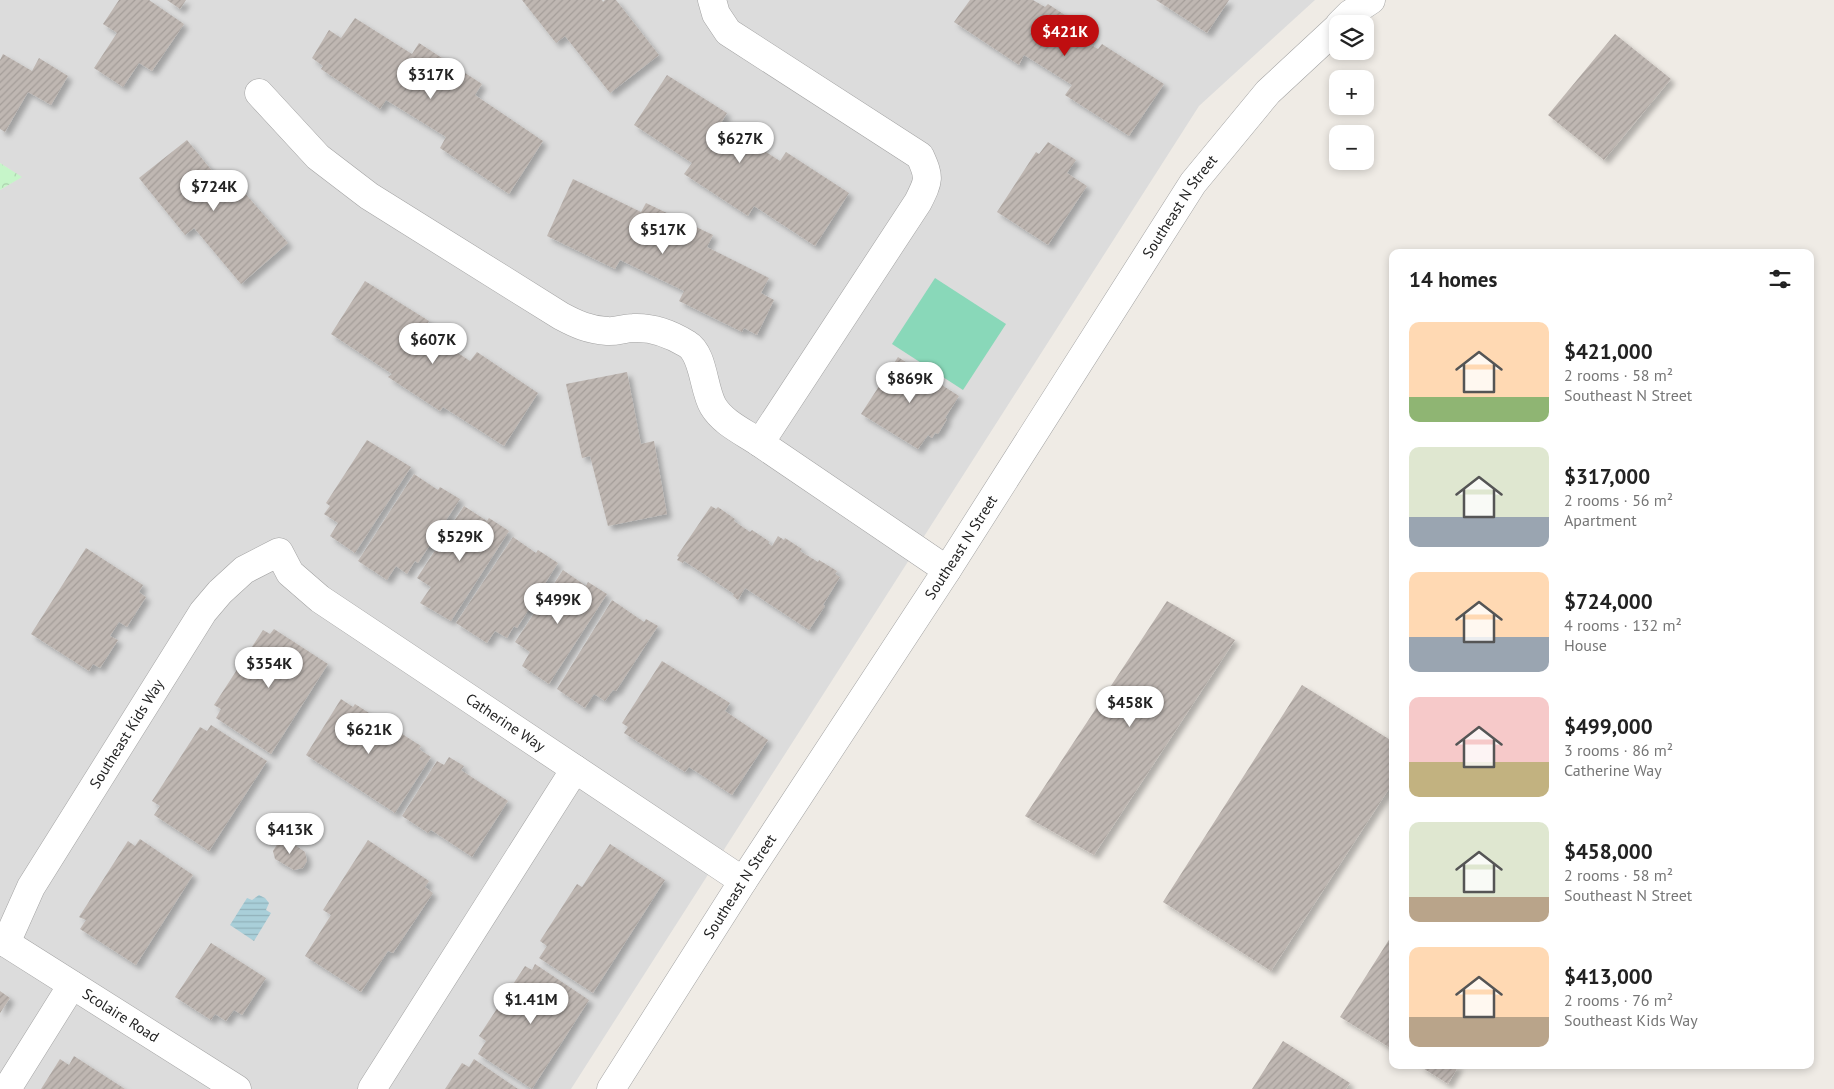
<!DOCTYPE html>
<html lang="en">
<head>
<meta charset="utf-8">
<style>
  :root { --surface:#fff; --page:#f2f2f2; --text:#222; --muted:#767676; --accent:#bf0e10 }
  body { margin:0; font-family:"PT Sans",sans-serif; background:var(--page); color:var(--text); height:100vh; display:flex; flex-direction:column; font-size:19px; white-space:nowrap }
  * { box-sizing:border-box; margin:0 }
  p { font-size:16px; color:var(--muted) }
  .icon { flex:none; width:28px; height:28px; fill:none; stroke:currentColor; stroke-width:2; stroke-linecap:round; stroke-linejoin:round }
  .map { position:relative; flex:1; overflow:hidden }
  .details { position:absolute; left:1389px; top:249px; width:425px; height:820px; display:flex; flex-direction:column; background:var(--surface); border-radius:10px; box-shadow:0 2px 8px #0003 }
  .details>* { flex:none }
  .controls { position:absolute; left:1329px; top:15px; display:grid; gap:10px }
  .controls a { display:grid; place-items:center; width:45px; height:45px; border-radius:10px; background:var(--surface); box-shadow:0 2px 8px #0003; font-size:25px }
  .price { position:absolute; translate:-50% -42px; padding:0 11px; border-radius:18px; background:#fff; color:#222; font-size:16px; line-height:32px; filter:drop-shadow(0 1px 2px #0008) }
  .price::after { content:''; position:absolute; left:50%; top:30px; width:15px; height:11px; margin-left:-8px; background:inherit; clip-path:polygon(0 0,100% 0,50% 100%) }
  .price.active { background:var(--accent); color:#fff }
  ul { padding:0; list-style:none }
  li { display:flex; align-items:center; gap:15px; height:125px; padding:0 20px }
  li span { display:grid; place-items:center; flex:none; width:140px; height:100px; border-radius:10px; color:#555 }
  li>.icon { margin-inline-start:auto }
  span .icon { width:60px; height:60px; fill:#fffc; stroke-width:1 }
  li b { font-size:21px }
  h2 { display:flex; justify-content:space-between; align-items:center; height:60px; padding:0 20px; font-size:21px }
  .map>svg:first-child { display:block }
  .residential { fill:#dcdcdc }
  .park { fill:url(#park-crowns) }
  .pitch { fill:#89d8b9 }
  .water { fill:url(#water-rules) }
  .building { fill:url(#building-hatch); filter:url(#shadow) }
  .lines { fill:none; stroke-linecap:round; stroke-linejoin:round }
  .minor-casing { stroke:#a3a3a3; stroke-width:29 }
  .minor { stroke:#fff; stroke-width:28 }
  .labels { text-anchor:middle; stroke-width:5; stroke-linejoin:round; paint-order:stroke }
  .street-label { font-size:15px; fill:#1f1f1f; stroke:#fff }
</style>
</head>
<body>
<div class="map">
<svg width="1834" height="1089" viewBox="0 0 1834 1089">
  <defs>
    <pattern id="park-crowns" width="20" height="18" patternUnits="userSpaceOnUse" patternTransform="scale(1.25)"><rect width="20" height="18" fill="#c6f5c9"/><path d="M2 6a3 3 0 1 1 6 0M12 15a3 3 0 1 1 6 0" fill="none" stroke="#aad2ac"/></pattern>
    <pattern id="water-rules" width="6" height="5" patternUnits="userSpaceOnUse" patternTransform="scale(1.25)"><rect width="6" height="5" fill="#a9cfd9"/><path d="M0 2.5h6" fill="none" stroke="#91b1ba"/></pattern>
    <pattern id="building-hatch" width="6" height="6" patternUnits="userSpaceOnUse" patternTransform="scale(1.25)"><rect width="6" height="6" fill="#bfb7b2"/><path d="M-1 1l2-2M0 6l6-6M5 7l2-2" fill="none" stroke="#a49d99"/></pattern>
    <filter id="shadow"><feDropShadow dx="4.5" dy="4.5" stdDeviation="2.5" flood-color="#0004"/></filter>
  </defs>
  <rect width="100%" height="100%" fill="#efebe5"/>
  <path class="residential" d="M0,0H1315L1199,106L571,1089H0V190L21,177L0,163Z"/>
  <path class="park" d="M0,163L22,177L0,190Z"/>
  <path class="pitch" d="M935,278L1006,324L963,390L892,344Z"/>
  <path class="water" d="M259,895L265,898L269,903L266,910L271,913L254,941L230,925L247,898L252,900Z"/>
  <path class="building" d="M119,0H149L184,24L152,71L139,63L123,87L94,68L117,33L103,24Z
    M167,0H186L180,9Z
    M522,0H602L603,2L605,0H616L659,55L610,93L565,36L556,43Z
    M970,0H1033L1045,7L1048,4L1094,34L1088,43L1098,49L1102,44L1164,84L1129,136L1065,95L1072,85L1024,55L1019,65L954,22Z
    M1156,0H1229L1207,33Z
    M355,18L412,54L419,43L482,84L475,95L543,141L509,194L440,148L446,137L386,100L380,109L321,69L323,66L312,58L329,30L341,38Z
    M1615,34L1671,79L1604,160L1548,115Z
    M3,54L32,71L39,58L68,76L51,105L28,92L5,132L0,129V60Z
    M667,75L727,113L721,123L780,161L786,152L849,193L815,246L754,206L748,216L684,174L692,163L634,125Z
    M187,140L230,193L238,185L288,243L241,284L194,228L185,235L139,178Z
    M1048,142L1076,160L1067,173L1087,186L1048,245L997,212L1036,152L1039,154Z
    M573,179L641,212L646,203L713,235L707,247L769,278L761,293L774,300L757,335L744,328L742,332L679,301L684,291L620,260L615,269L547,236Z
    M365,281L429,321L423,330L470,361L477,352L538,393L504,446L443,407L440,411L388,377L392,374L331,334Z
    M898,357L959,396L945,418L947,419L938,434L935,433L932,438L928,435L918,449L861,414Z
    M627,372L641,444L654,441L667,514L608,526L590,456L582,458L566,384Z
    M367,440L411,467L355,553L330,536L338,523L324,514L330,506L326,503Z
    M414,474L438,490L440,487L460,499L418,563L415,561L407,574L396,566L387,580L358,561Z
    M464,506L487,521L489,518L509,531L451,621L420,603L431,587L417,578Z
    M711,506L716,509L718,507L735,519L734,521L750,532L752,530L770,542L768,543L772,546L778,536L784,540L785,538L802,549L800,551L818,562L819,560L837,571L835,574L840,577L823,605L825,606L809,630L745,588L738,600L733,596L734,594L684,561L683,563L677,560L679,557L677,556Z
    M513,537L536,553L538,550L558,563L517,628L514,626L507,638L495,631L487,643L456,623Z
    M86,548L143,585L139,592L146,597L127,627L119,622L110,636L118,640L100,668L93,664L89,671L31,634Z
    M563,570L586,586L588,582L607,594L549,684L522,666L530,652L515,642Z
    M612,600L644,622L646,619L658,626L616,691L613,690L605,701L594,694L585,708L557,689Z
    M1167,601L1235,640L1094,855L1025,816Z
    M274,629L328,664L271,754L216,718L221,709L214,705L263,630L270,634Z
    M662,661L730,703L725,711L768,740L732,795L689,767L685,772L624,733L628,727L622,723Z
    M1302,685L1392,741V784L1271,971L1163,902Z
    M341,699L353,707L355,704L421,746L419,749L431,757L395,813L306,755Z
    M211,725L267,761L209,851L154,815L160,806L152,801L200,727L207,731Z
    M449,757L464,766L461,770L508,801L472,857L431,830L428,833L402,816L437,761L444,765Z
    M140,839L193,875L136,965L80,929L86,920L79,917L128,841L135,846Z
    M288,840L305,852L307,861L303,868L294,870L275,859L273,851L278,843Z
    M368,840L429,881L425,887L433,893L393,953L388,951L361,992L305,956L331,915L323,910Z
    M610,844L665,880L593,993L539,958L547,946L540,941L577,884L582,887Z
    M1392,935V1049L1340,1017Z
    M211,943L266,978L242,1015L234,1010L226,1021L215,1014L211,1020L175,997Z
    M535,964L589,1000L532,1089L478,1054L486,1041L479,1036L525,966L532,970Z
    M0,991L10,998L0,1013Z
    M1283,1041L1350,1083L1346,1089H1252Z
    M74,1056L125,1089H41L60,1059L69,1065Z
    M474,1059L518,1089H445L462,1063L469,1067Z
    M1418,1065H1459L1448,1084Z"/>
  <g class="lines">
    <defs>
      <g id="minor">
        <path d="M1340,24L1350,14L1371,0"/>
        <path d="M259,93L318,157L369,196L561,316C576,324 589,330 607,331C616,332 625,328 633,328C652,327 671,334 687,344C704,354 703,389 713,406C723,423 744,432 760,443L918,202C929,180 930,178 920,156L728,32L716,14L712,0"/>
        <path d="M760,443L947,570"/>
        <path id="s1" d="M0,941L6,943L237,1089"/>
        <path id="s2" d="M6,943L31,887L203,612L220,592L244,570L279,552L290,573L320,599L743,881"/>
        <path d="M7,1089L72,985"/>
        <path d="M372,1089L575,769"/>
        <path id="s3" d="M611,1089L743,881L947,570L1193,183L1268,92L1338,27"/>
      </g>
    </defs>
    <use href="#minor" class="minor-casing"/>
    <use href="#minor" class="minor"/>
  </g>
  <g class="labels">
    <g class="street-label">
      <text dy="5" stroke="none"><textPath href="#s3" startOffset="1050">Southeast N Street</textPath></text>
      <text dy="5" stroke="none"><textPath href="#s3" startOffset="645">Southeast N Street</textPath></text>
      <text dy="5" stroke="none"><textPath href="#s2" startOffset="770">Catherine Way</textPath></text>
      <text dy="5" stroke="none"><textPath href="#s2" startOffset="242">Southeast Kids Way</textPath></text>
      <text dy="5" stroke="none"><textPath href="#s3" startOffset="240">Southeast N Street</textPath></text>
      <text dy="5" stroke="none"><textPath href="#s1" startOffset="142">Scolaire Road</textPath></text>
    </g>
  </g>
</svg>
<div class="controls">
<a><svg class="icon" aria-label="layers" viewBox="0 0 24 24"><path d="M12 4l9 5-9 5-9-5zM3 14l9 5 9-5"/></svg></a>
<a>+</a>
<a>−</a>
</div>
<b class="price active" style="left:1065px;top:57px">$421K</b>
<b class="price" style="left:431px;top:100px">$317K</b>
<b class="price" style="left:740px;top:164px">$627K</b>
<b class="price" style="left:214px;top:212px">$724K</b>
<b class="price" style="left:663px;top:255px">$517K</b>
<b class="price" style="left:433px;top:365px">$607K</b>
<b class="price" style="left:910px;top:404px">$869K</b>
<b class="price" style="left:460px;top:562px">$529K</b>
<b class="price" style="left:558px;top:625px">$499K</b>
<b class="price" style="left:269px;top:689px">$354K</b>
<b class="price" style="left:1130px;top:728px">$458K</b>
<b class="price" style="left:369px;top:755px">$621K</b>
<b class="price" style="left:290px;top:855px">$413K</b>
<b class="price" style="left:531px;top:1025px">$1.41M</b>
<section class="details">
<h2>14 homes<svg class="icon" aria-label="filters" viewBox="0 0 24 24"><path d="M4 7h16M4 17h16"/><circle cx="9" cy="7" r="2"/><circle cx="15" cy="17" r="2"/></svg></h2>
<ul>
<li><span style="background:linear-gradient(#ffd9b3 75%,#8fb573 0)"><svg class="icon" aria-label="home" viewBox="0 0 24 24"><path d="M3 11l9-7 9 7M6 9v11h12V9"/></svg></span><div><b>$421,000</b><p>2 rooms · 58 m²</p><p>Southeast N Street</p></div></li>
<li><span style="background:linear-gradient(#dfe7d0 70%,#9aa5b1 0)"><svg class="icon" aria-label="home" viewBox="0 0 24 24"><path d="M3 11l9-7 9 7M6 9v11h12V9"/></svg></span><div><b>$317,000</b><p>2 rooms · 56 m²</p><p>Apartment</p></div></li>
<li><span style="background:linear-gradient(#ffd9b3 65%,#9aa5b1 0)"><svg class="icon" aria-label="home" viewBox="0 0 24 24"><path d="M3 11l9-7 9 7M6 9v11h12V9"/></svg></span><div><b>$724,000</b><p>4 rooms · 132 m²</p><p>House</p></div></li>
<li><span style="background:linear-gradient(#f6c9c9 65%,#c2b280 0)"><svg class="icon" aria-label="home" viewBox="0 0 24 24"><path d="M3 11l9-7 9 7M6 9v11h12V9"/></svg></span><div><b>$499,000</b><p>3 rooms · 86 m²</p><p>Catherine Way</p></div></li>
<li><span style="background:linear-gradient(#dfe7d0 75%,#b9a48a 0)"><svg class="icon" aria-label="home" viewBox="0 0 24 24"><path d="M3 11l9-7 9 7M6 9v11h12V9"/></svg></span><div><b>$458,000</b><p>2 rooms · 58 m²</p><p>Southeast N Street</p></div></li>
<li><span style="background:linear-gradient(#ffd9b3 70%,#b9a48a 0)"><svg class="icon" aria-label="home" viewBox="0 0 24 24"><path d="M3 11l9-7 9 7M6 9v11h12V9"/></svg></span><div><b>$413,000</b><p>2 rooms · 76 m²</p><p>Southeast Kids Way</p></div></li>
</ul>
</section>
</div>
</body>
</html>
